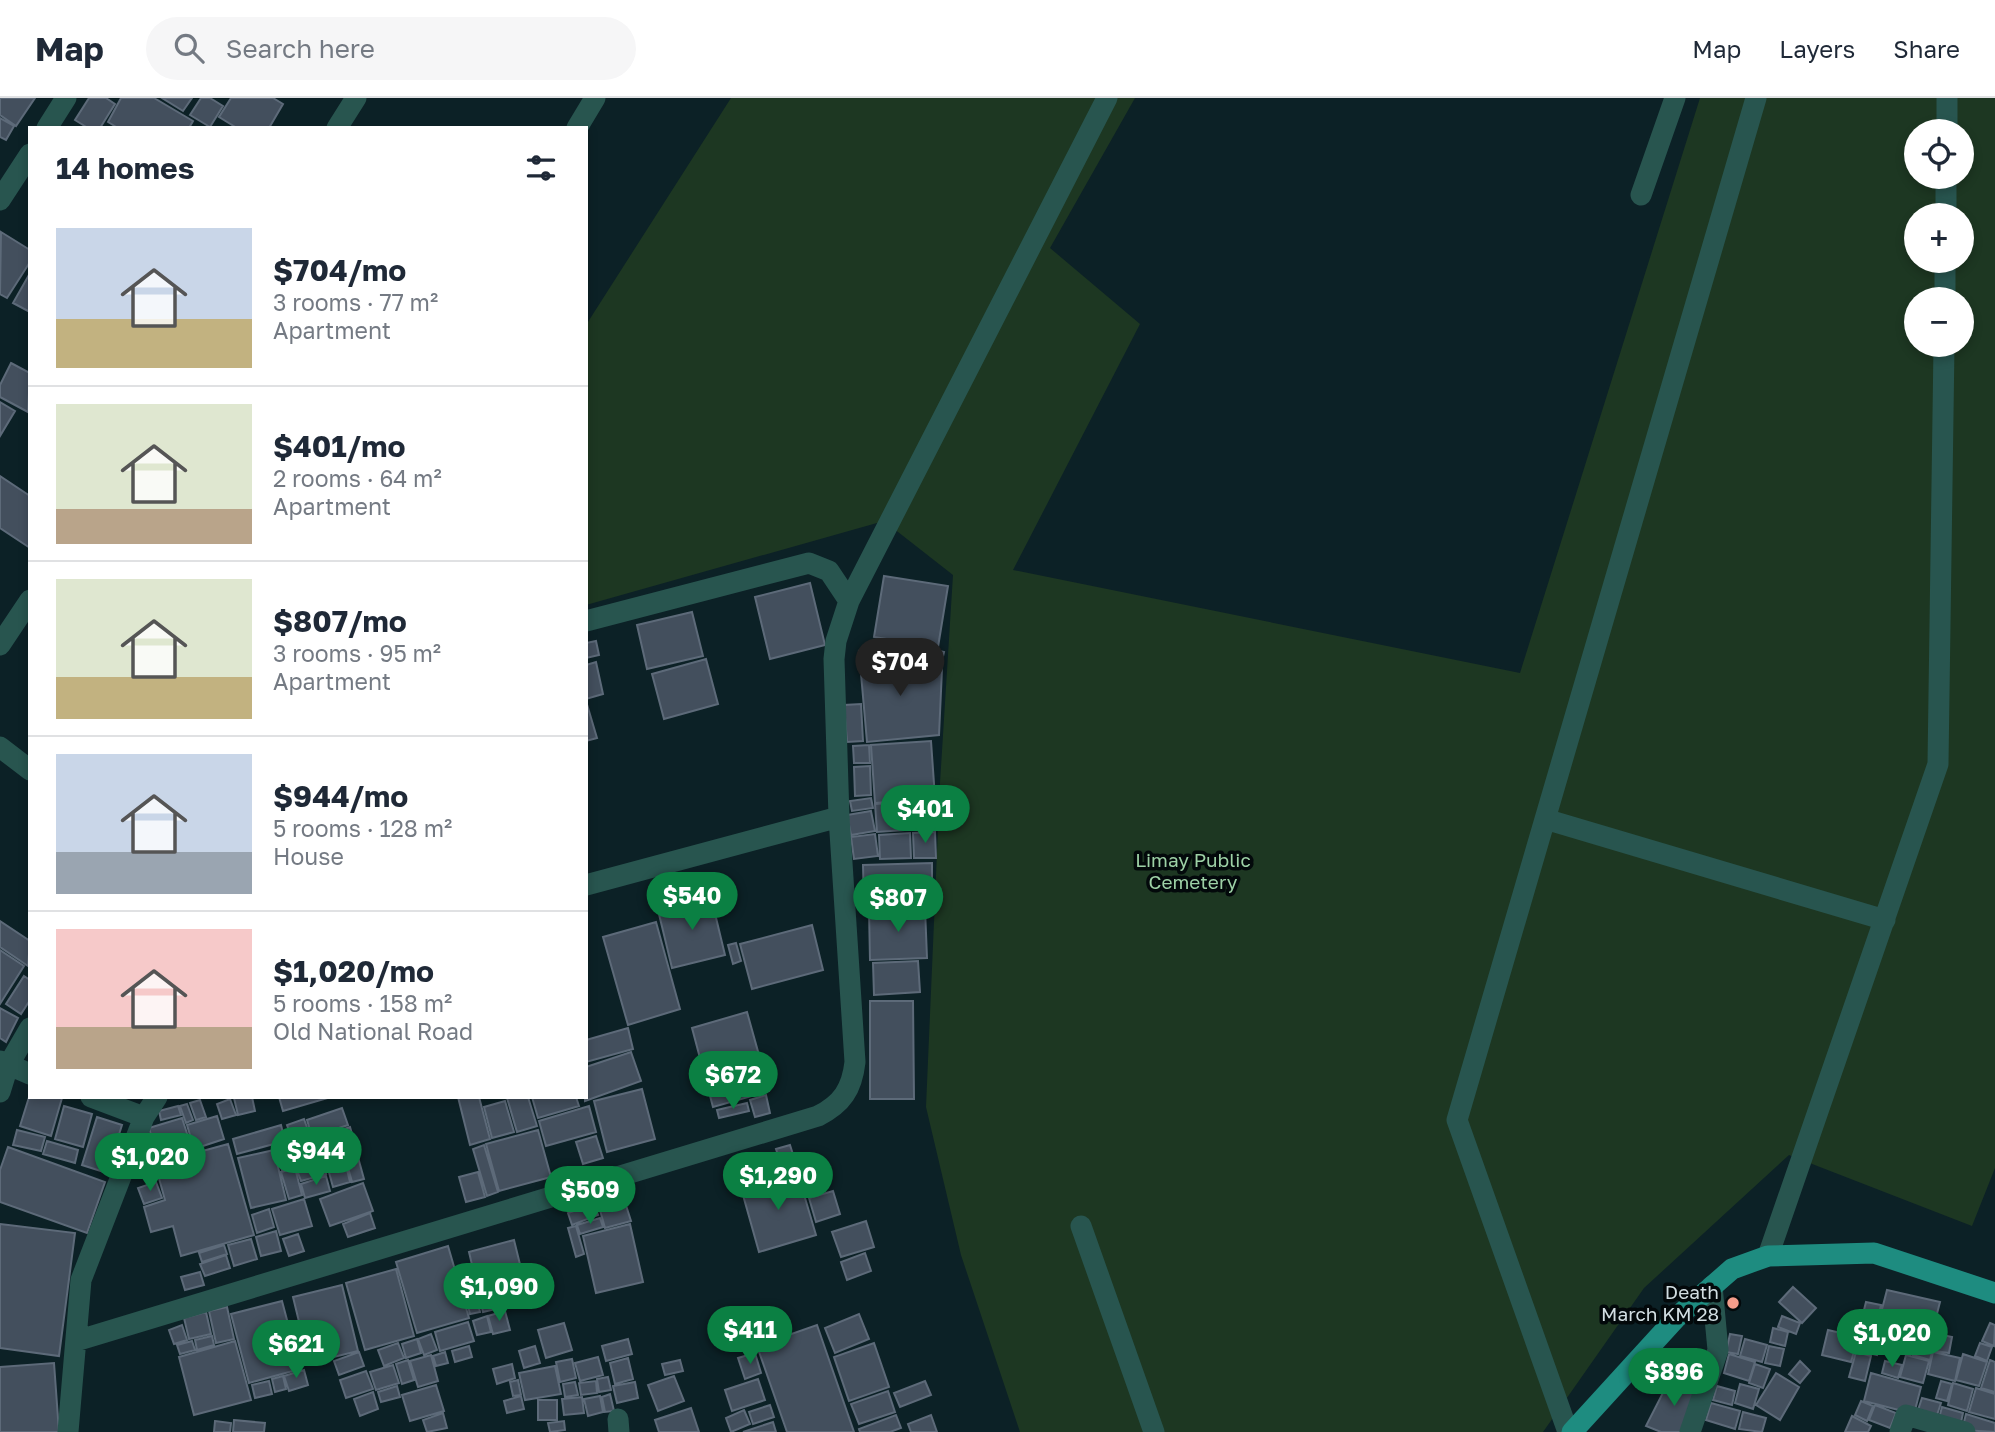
<!DOCTYPE html>
<html lang="en">
<head>
<meta charset="utf-8">
<style>
  :root { --surface:#fff; --page:#f6f6f7; --text:#1f2937; --muted:#747a83; --line:#e0e1e3; --accent:#0b8043 }
  body { margin:0; font-family:"Golos Text",sans-serif; background:var(--page); color:var(--text); height:100vh; display:flex; flex-direction:column; font-size:26px; white-space:nowrap }
  * { box-sizing:border-box; margin:0 }
  p { font-size:23px; color:var(--muted) }
  .icon { flex:none; width:38px; height:38px; fill:none; stroke:currentColor; stroke-width:2; stroke-linecap:round; stroke-linejoin:round }
  .map { position:relative; flex:1; overflow:hidden }
  .side { position:absolute; left:28px; top:28px; width:560px; height:973px; display:flex; flex-direction:column; background:var(--surface); border-radius:0px; box-shadow:0 4px 10px #0003 }
  .side>* { flex:none }
  .tools { position:absolute; left:1904px; top:21px; display:grid; gap:14px }
  .tools a { display:grid; place-items:center; width:70px; height:70px; border-radius:50%; background:var(--surface); box-shadow:0 4px 10px #0003; font-size:35px }
  .price { position:absolute; translate:-50% -60px; padding:0 16px; border-radius:24px; background:var(--accent); color:#fff; font-size:23px; line-height:46px; filter:drop-shadow(0 2px 4px #0008) }
  .price::after { content:''; position:absolute; left:50%; top:42px; width:21px; height:16px; margin-left:-10px; background:inherit; clip-path:polygon(0 0,100% 0,50% 100%) }
  .price.on { background:#222; color:#fff }
  ul { padding:0; list-style:none }
  li { display:flex; align-items:center; gap:21px; height:175px; padding:0 28px }
  li+li { border-top:2px solid var(--line) }
  li span { display:grid; place-items:center; flex:none; width:196px; height:140px; border-radius:0px; color:#555 }
  li>.icon { margin-inline-start:auto }
  span .icon { width:84px; height:84px; fill:#fffc; stroke-width:1 }
  li b { font-size:30px }
  h2 { display:flex; justify-content:space-between; align-items:center; height:84px; padding:0 28px; font-size:30px }
  header { display:flex; align-items:center; gap:42px; box-sizing:border-box; height:98px; padding:0 35px; background:var(--surface); border-bottom:2px solid var(--line) }
  header strong { font-size:33px }
  nav { display:flex; gap:38px; margin-inline-start:auto; font-size:24px }
  .search { width:490px; height:63px; background:var(--page); display:flex; align-items:center; gap:18px; box-sizing:border-box; padding:0 24px; border-radius:38px; color:var(--muted); font-size:26px }
  .map>svg:first-child { display:block }
  .green { fill:#1d3722; fill-rule:evenodd }
  .building { fill:#434f5d; stroke:#5d6a79; stroke-width:2 }
  .lines { fill:none; stroke-linecap:round; stroke-linejoin:round }
  .minor { stroke:#28554f; stroke-width:21 }
  .major { stroke:#1e8c80; stroke-width:21 }
  .poi-dot { fill:#f49d8b; stroke:#03090b; stroke-width:2.5 }
  .labels { text-anchor:middle; stroke-width:7; stroke-linejoin:round; paint-order:stroke }
  .park-label { font-size:19px; fill:#9dd1a6; stroke:#03090b }
  .poi-label { font-size:19px; fill:#d2dee2; stroke:#03090b; text-anchor:end }
</style>
</head>
<body>
<header>
<strong>Map</strong>
<div class="search"><svg class="icon" aria-label="search" viewBox="0 0 24 24"><circle cx="10" cy="10" r="6"/><path d="M15 15l6 6"/></svg>Search here</div>
<nav><a>Map</a><a>Layers</a><a>Share</a></nav>
</header>
<div class="map">
<svg width="1995" height="1334" viewBox="0 0 1995 1334">
  <rect width="100%" height="100%" fill="#0c2126"/>
  <path class="green" d="M731,0H1135L1050,150L1140,226L1013,472L1520,575L1700,0H1995V1070L1972,1128L1789,1057L1644,1190L1543,1334H1020L961,1157L926,1009L940,685L953,477L884,423L586,507V227ZM1916,33H1962V79H1916ZM1916,117H1962V163H1916ZM1916,201H1962V247H1916Z"/>
  <path class="building" d="M0,0H35L16,28L0,17Z
    M89,0H106L115,6L100,30H88L75,22Z
    M121,0H154L193,23L189,30H118L108,24Z
    M162,0H192L183,13Z
    M201,0H210L223,8L210,29L190,17Z
    M231,0H273L283,6L269,30H237L219,19Z
    M0,20L14,28L6,42L0,39Z
    M1,134L30,152V164L7,200L0,196Z
    M30,175V214L13,205Z
    M11,265L30,275L28,314L0,299V287Z
    M0,304L15,313L0,338Z
    M0,378L30,398V450L0,430Z
    M884,478L948,488L938,549L874,539Z
    M810,485L825,547L770,561L755,499Z
    M692,514L703,558L647,571L637,527Z
    M596,543L599,557L586,560V545Z
    M926,550L944,554L941,567L923,563Z
    M859,553L942,571L939,637L867,644Z
    M706,561L718,606L664,621L652,576Z
    M596,564L603,596L586,601V567Z
    M586,603L597,640L586,643Z
    M861,606L863,643L847,644L844,607Z
    M931,643L935,700L875,705L871,647Z
    M869,647L870,665H854L853,648Z
    M870,668L871,697L855,698L854,669Z
    M871,700L873,710L852,713L850,703Z
    M932,702L933,730L877,734L875,706Z
    M871,713L875,733L851,737L847,717Z
    M935,734L936,760H914L913,735Z
    M910,735L911,760L880,761L879,737Z
    M875,736L878,758L854,761L851,739Z
    M932,765V806L864,808L863,767Z
    M711,799L725,857L672,870L658,812Z
    M925,810L927,860L870,862L869,812Z
    M0,823L30,843L28,868L0,849Z
    M656,824L680,911L628,927L603,839Z
    M812,827L823,872L752,891L740,846Z
    M736,845L741,863L733,866L728,847Z
    M0,852L24,868L0,906Z
    M918,863L920,894L874,897L873,865Z
    M24,878L30,882V902L21,916L6,906Z
    M870,903H913L914,1001H870Z
    M0,910L18,920L6,944L0,940Z
    M747,914L769,993L713,1009L692,930Z
    M628,930L633,951L586,964V942Z
    M631,954L641,983L585,1003L586,969Z
    M642,991L655,1041L607,1054L594,1003Z
    M30,996V999L62,1000L51,1038L20,1028Z
    M766,997L770,1015L755,1019L750,1002Z
    M252,999L255,1013L238,1017L234,1000Z
    M279,999H331L283,1013Z
    M458,999H479L490,1041L470,1047Z
    M528,999L537,1028L517,1034L507,1000Z
    M532,999H576L579,1008L538,1020Z
    M230,1001L236,1017L222,1021L217,1006Z
    M200,1002L206,1019L196,1022L190,1005Z
    M505,1003L514,1034L492,1040L484,1009Z
    M747,1005L749,1013L719,1020L717,1012Z
    M187,1006L193,1022L186,1025L180,1008Z
    M64,1008L92,1016L83,1049L55,1041Z
    M178,1008L181,1017L161,1022L159,1013Z
    M589,1008L596,1034L546,1048L539,1023Z
    M342,1010L348,1027L312,1039L307,1022Z
    M217,1018L224,1041L194,1051L187,1027Z
    M97,1019L122,1027L107,1075L82,1067Z
    M182,1020L192,1051L158,1061L149,1030Z
    M304,1021L311,1041L294,1047L287,1027Z
    M281,1027L285,1043L237,1056L233,1041Z
    M350,1029L355,1046L330,1055L323,1038Z
    M17,1032L45,1039L41,1053L13,1047Z
    M538,1032L551,1079L499,1093L486,1046Z
    M596,1038L603,1060L583,1066L576,1044Z
    M321,1039L326,1055L298,1066L292,1051Z
    M47,1043L78,1052L75,1065L43,1056Z
    M286,1043L294,1069L282,1072L274,1046Z
    M228,1046L254,1137L181,1158L173,1128L151,1134L144,1109L165,1102L155,1066Z
    M484,1047L498,1094L487,1098L473,1051Z
    M790,1047L797,1069L783,1073L776,1051Z
    M8,1049L105,1084L87,1135L0,1104V1072Z
    M274,1052L286,1102L251,1110L238,1060Z
    M356,1052L364,1081L352,1084L344,1055Z
    M343,1055L350,1084L333,1089L325,1060Z
    M322,1061L326,1076L301,1083L296,1069Z
    M773,1064L778,1075L752,1084L748,1073Z
    M295,1070L302,1097L289,1101L281,1074Z
    M797,1073L816,1137L759,1154L741,1090Z
    M478,1074L485,1099L466,1104L459,1079Z
    M326,1078L330,1093L305,1100L301,1086Z
    M156,1084L162,1100L144,1106L138,1090Z
    M363,1085L373,1113L330,1128L320,1101Z
    M833,1093L840,1116L816,1124L809,1100Z
    M623,1098L631,1123L605,1130L598,1105Z
    M304,1101L312,1128L280,1137L272,1111Z
    M594,1106L598,1117L572,1127L568,1115Z
    M269,1111L274,1129L257,1135L252,1117Z
    M370,1115L375,1130L348,1139L343,1126Z
    M600,1120L603,1129L580,1136L577,1127Z
    M866,1123L874,1149L841,1159L832,1134Z
    M0,1126L75,1135L59,1258L0,1250Z
    M630,1126L643,1184L596,1195L583,1138Z
    M576,1128L584,1156L576,1159L568,1130Z
    M276,1133L281,1153L261,1158L256,1139Z
    M298,1136L304,1153L289,1158L283,1141Z
    M251,1141L257,1161L234,1168L228,1147Z
    M514,1142L529,1203L483,1214L469,1154Z
    M224,1147L227,1156L202,1164L199,1155Z
    M448,1148L469,1220L417,1235L396,1164Z
    M865,1155L871,1173L847,1182L841,1164Z
    M226,1157L230,1170L205,1178L200,1166Z
    M468,1169L476,1194L464,1198L456,1172Z
    M396,1171L414,1238L365,1252L346,1185Z
    M200,1174L204,1187L185,1192L181,1179Z
    M342,1187L358,1253L309,1265L293,1199Z
    M1793,1189L1816,1210L1802,1225L1779,1204Z
    M1887,1192L1940,1204L1933,1231L1880,1219Z
    M476,1197L480,1214L470,1216L466,1200Z
    M282,1203L300,1271L249,1285L231,1216Z
    M1866,1204L1881,1207L1878,1220L1863,1216Z
    M227,1209L234,1241L216,1245L209,1213Z
    M505,1213L510,1232L493,1236L488,1218Z
    M206,1214L211,1236L189,1241L184,1220Z
    M859,1216L869,1241L835,1255L825,1230Z
    M487,1218L491,1234L477,1237L473,1223Z
    M1782,1218L1800,1225L1796,1236L1778,1229Z
    M1864,1219L1885,1223L1877,1257L1856,1252Z
    M1847,1222L1861,1225L1858,1237L1845,1234Z
    M468,1224L474,1243L440,1253L435,1234Z
    M564,1225L572,1252L546,1260L538,1232Z
    M1990,1225L1995,1227L1994,1248L1982,1243Z
    M1898,1226L1936,1234L1932,1252L1894,1243Z
    M182,1227L187,1242L174,1246L169,1232Z
    M817,1227L854,1334H787L757,1248Z
    M1773,1230L1788,1234L1785,1248L1770,1244Z
    M1828,1232L1858,1239L1851,1264L1822,1257Z
    M431,1236L437,1252L424,1257L418,1241Z
    M1730,1236L1742,1238L1738,1256L1726,1254Z
    M1938,1236L1952,1239L1949,1255L1935,1253Z
    M212,1238L214,1247L197,1252L195,1242Z
    M417,1241L421,1255L406,1260L402,1246Z
    M628,1241L632,1256L606,1263L602,1248Z
    M1745,1241L1767,1247L1762,1264L1740,1258Z
    M192,1243L195,1252L180,1256L177,1247Z
    M235,1243L251,1302L194,1317L179,1259Z
    M398,1245L404,1260L384,1268L378,1252Z
    M874,1245L889,1289L849,1303L834,1259Z
    M1893,1245L1911,1249L1910,1257L1891,1252Z
    M1980,1245L1992,1249L1987,1263L1975,1258Z
    M469,1248L472,1259L455,1264L452,1253Z
    M535,1248L540,1265L524,1270L519,1253Z
    M1769,1248L1784,1251L1780,1268L1765,1265Z
    M1915,1250L1932,1254L1930,1262L1913,1257Z
    M359,1254L364,1268L339,1277L334,1263Z
    M445,1254L448,1265L436,1268L433,1258Z
    M1856,1254L1871,1258L1865,1283L1849,1279Z
    M1933,1254L1960,1260L1955,1283L1928,1276Z
    M755,1255L761,1275L745,1281L738,1260Z
    M1729,1256L1755,1264L1749,1283L1724,1275Z
    M1963,1256L1987,1264L1979,1288L1956,1282Z
    M431,1257L438,1283L418,1289L410,1263Z
    M1906,1257L1929,1263L1923,1285L1900,1279Z
    M598,1259L603,1277L580,1283L575,1265Z
    M628,1260L633,1281L615,1286L610,1265Z
    M572,1261L576,1280L560,1284L556,1264Z
    M408,1262L414,1282L402,1286L396,1266Z
    M680,1262L683,1273L665,1277L662,1266Z
    M1990,1262L1995,1264V1294L1981,1290Z
    M1800,1263L1810,1273L1800,1285L1789,1276Z
    M1885,1263L1902,1267L1898,1280L1882,1275Z
    M54,1265L59,1334H0V1269Z
    M512,1266L515,1280L497,1286L493,1271Z
    M1755,1266L1770,1271L1763,1290L1749,1285Z
    M393,1267L399,1285L376,1292L370,1274Z
    M555,1268L561,1296L525,1302L519,1275Z
    M304,1272L308,1287L289,1293L284,1278Z
    M366,1273L373,1291L346,1300L340,1282Z
    M1776,1275L1799,1289L1780,1322L1756,1307Z
    M1871,1275L1921,1289L1914,1316L1864,1303Z
    M283,1278L286,1291L275,1294L272,1281Z
    M674,1278L684,1303L658,1313L648,1287Z
    M608,1279L611,1292L599,1294L597,1281Z
    M1671,1279L1700,1292L1686,1334H1661L1646,1328Z
    M758,1281L765,1302L732,1313L725,1292Z
    M518,1282L521,1297L513,1298L510,1284Z
    M269,1283L272,1296L255,1300L252,1287Z
    M596,1283L597,1295L581,1297L579,1285Z
    M925,1283L931,1297L900,1309L894,1295Z
    M1941,1283L1952,1286L1947,1303L1936,1300Z
    M575,1284L578,1297L565,1299L563,1286Z
    M635,1284L638,1300L617,1305L613,1288Z
    M1953,1285L1973,1291L1967,1313L1948,1307Z
    M1740,1286L1759,1291L1753,1311L1735,1305Z
    M436,1287L444,1313L410,1323L402,1297Z
    M397,1288L400,1299L381,1304L378,1294Z
    M1717,1288L1735,1293L1732,1307L1713,1302Z
    M1976,1290L1995,1296V1321L1969,1314Z
    M888,1293L895,1314L859,1326L851,1306Z
    M373,1294L378,1311L360,1318L354,1301Z
    M610,1296L614,1313L605,1314L602,1299Z
    M521,1298L524,1311L507,1315L504,1303Z
    M600,1298L603,1314L588,1318L584,1301Z
    M582,1299L584,1315L564,1317L562,1301Z
    M1922,1300L1941,1305L1936,1320L1917,1315Z
    M538,1302H557V1322H538Z
    M1861,1303L1873,1308L1867,1323L1855,1317Z
    M1711,1305L1740,1313L1735,1331L1706,1322Z
    M770,1307L774,1319L753,1326L749,1314Z
    M1875,1307L1896,1315L1890,1330L1869,1322Z
    M1942,1309L1963,1315L1960,1329L1938,1324Z
    M691,1310L699,1334H659L655,1322Z
    M744,1312L750,1326L731,1334L726,1320Z
    M1743,1314L1766,1320L1762,1334L1739,1331Z
    M443,1315L447,1330L427,1334L423,1322Z
    M1966,1316L1995,1325V1334L1962,1332Z
    M896,1317L901,1330L890,1334H860L859,1331Z
    M931,1317L937,1334H911L908,1326Z
    M1852,1318L1871,1328L1868,1334H1845Z
    M234,1322L265,1325L264,1334H233Z
    M215,1323L231,1325L230,1334H214Z
    M564,1323L565,1332L550,1334L548,1325Z
    M773,1324L776,1334H743Z"/>
  <g class="lines">
    <path class="minor" d="M47,30L66,0
      M337,30L356,0
      M577,30L595,0
      M1947,33V0
      M1641,97L1675,0
      M0,102L30,56
      M1946,117V79
      M1945,201V163
      M586,523L809,465L829,473L849,503
      M0,547L30,502
      M0,649L30,672
      M1545,721L1885,822
      M586,787L839,719
      M0,963L30,976
      M0,994L8,968L30,930
      M91,999L144,1019
      M1081,1128L1154,1334
      M1768,1158L1938,666L1944,247
      M76,1243L818,1018C842,1006 852,991 855,964L839,719L834,561L836,543L849,503L1107,0
      M618,1321L619,1334
      M68,1334L81,1182L144,1019L157,999
      M1568,1334L1457,1022L1756,0
      M1690,1334L1718,1252L1712,1188
      M1900,1334L1906,1317L1965,1334"/>
    <path class="major" d="M1572,1334L1677,1219L1732,1171L1768,1158L1874,1155L1995,1195"/>
  </g>
  <circle class="poi-dot" cx="1733" cy="1205" r="7"/>
  <g class="labels">
    <g class="park-label">
      <text x="1193" y="769">Limay Public<tspan x="1193" dy="22">Cemetery</tspan></text>
    </g>
    <g class="poi-label">
      <text x="1719" y="1201">Death<tspan x="1719" dy="22">March KM 28</tspan></text>
    </g>
  </g>
</svg>
<div class="tools">
<a><svg class="icon" aria-label="locate" viewBox="0 0 24 24"><circle cx="12" cy="12" r="6"/><path d="M12 2v4M12 18v4M2 12h4M18 12h4"/></svg></a>
<a>+</a>
<a>−</a>
</div>
<b class="price on" style="left:900px;top:600px">$704</b>
<b class="price" style="left:925px;top:747px">$401</b>
<b class="price" style="left:692px;top:834px">$540</b>
<b class="price" style="left:898px;top:836px">$807</b>
<b class="price" style="left:733px;top:1013px">$672</b>
<b class="price" style="left:316px;top:1089px">$944</b>
<b class="price" style="left:150px;top:1095px">$1,020</b>
<b class="price" style="left:778px;top:1114px">$1,290</b>
<b class="price" style="left:590px;top:1128px">$509</b>
<b class="price" style="left:499px;top:1225px">$1,090</b>
<b class="price" style="left:750px;top:1268px">$411</b>
<b class="price" style="left:1892px;top:1271px">$1,020</b>
<b class="price" style="left:296px;top:1282px">$621</b>
<b class="price" style="left:1674px;top:1310px">$896</b>
<section class="side">
<h2>14 homes<svg class="icon" aria-label="filters" viewBox="0 0 24 24"><path d="M4 7h16M4 17h16"/><circle cx="9" cy="7" r="2"/><circle cx="15" cy="17" r="2"/></svg></h2>
<ul>
<li><span style="background:linear-gradient(#c9d6e8 65%,#c2b280 0)"><svg class="icon" aria-label="home" viewBox="0 0 24 24"><path d="M3 11l9-7 9 7M6 9v11h12V9"/></svg></span><div><b>$704/mo</b><p>3 rooms · 77 m²</p><p>Apartment</p></div></li>
<li><span style="background:linear-gradient(#dfe7d0 75%,#b9a48a 0)"><svg class="icon" aria-label="home" viewBox="0 0 24 24"><path d="M3 11l9-7 9 7M6 9v11h12V9"/></svg></span><div><b>$401/mo</b><p>2 rooms · 64 m²</p><p>Apartment</p></div></li>
<li><span style="background:linear-gradient(#dfe7d0 70%,#c2b280 0)"><svg class="icon" aria-label="home" viewBox="0 0 24 24"><path d="M3 11l9-7 9 7M6 9v11h12V9"/></svg></span><div><b>$807/mo</b><p>3 rooms · 95 m²</p><p>Apartment</p></div></li>
<li><span style="background:linear-gradient(#c9d6e8 70%,#9aa5b1 0)"><svg class="icon" aria-label="home" viewBox="0 0 24 24"><path d="M3 11l9-7 9 7M6 9v11h12V9"/></svg></span><div><b>$944/mo</b><p>5 rooms · 128 m²</p><p>House</p></div></li>
<li><span style="background:linear-gradient(#f6c9c9 70%,#b9a48a 0)"><svg class="icon" aria-label="home" viewBox="0 0 24 24"><path d="M3 11l9-7 9 7M6 9v11h12V9"/></svg></span><div><b>$1,020/mo</b><p>5 rooms · 158 m²</p><p>Old National Road</p></div></li>
</ul>
</section>
</div>
</body>
</html>
